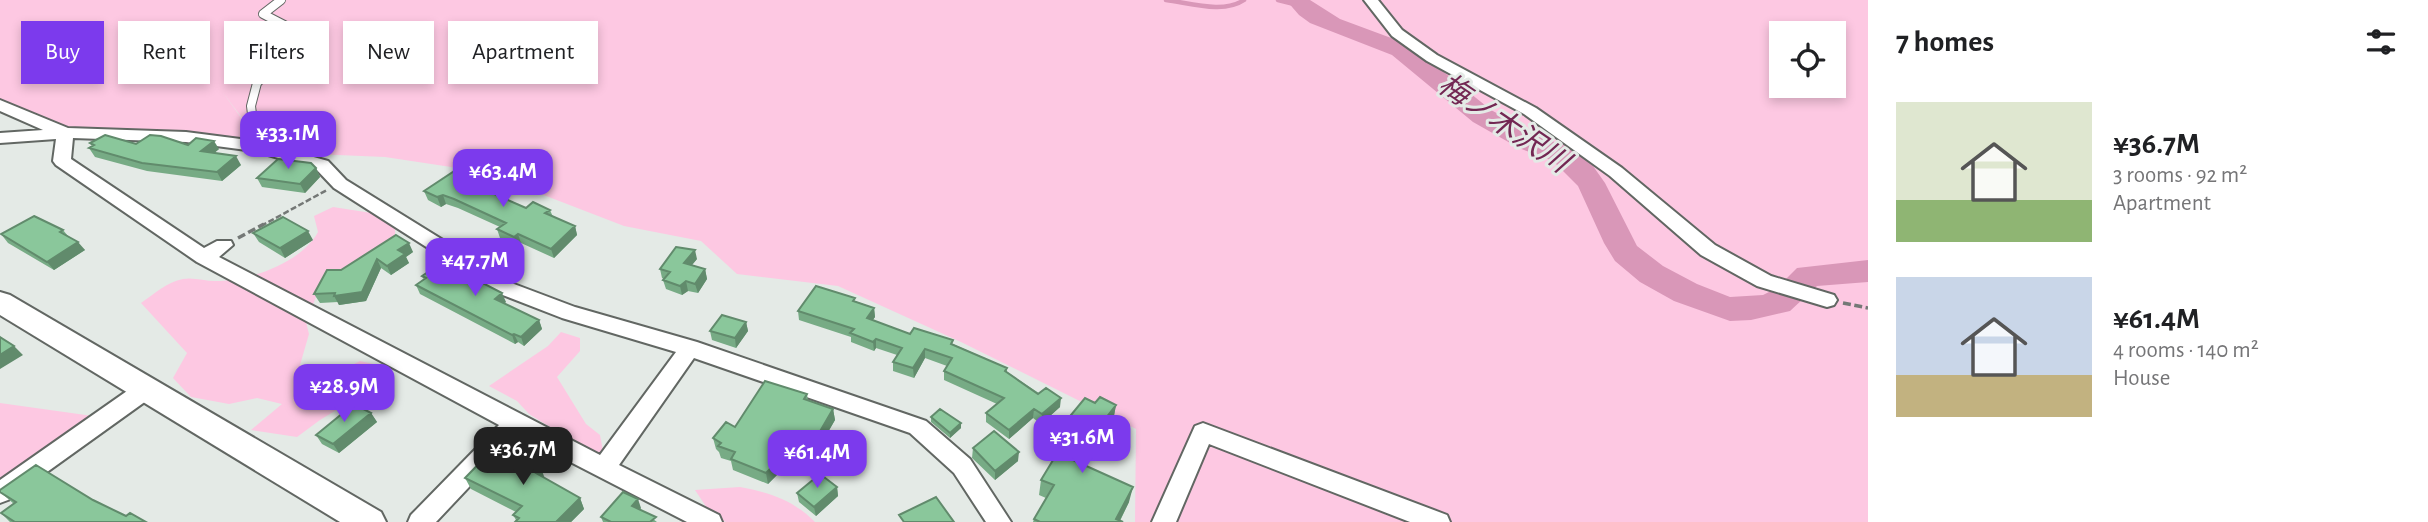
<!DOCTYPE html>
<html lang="en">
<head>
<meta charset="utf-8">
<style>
  :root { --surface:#fff; --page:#f6f6f6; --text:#202124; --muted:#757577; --accent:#7c3aed }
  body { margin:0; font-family:"Alegreya Sans","Noto Sans JP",sans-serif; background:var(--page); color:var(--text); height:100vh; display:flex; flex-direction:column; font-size:26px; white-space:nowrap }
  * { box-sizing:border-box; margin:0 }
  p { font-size:23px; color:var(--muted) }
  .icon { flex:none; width:38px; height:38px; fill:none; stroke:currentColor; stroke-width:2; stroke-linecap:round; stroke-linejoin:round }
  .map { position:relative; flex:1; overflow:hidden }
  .sheet { display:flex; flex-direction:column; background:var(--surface); width:560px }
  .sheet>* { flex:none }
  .top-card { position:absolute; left:21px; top:21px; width:665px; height:63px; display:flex; gap:14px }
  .controls { position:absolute; left:1769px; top:21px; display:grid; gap:14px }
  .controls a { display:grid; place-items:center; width:77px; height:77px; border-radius:0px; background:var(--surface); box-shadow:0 4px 10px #0003; font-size:35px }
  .price { position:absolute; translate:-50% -60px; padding:0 16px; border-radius:14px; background:var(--accent); color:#fff; font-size:23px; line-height:46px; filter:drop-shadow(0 2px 4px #0008) }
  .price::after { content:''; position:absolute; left:50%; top:42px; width:21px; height:16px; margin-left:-10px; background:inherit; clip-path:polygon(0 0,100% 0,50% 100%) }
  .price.selected { background:#222; color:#fff }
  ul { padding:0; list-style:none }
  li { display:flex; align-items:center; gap:21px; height:175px; padding:0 28px }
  li span { display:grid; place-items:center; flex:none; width:196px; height:140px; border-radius:0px; color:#555 }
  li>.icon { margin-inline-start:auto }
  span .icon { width:84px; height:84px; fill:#fffc; stroke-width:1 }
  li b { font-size:30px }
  h2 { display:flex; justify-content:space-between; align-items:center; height:84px; padding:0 28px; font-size:30px }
  .tag { padding:0 24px; border-radius:0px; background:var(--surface); box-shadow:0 4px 10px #0003; font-size:24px; line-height:63px }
  .tag.selected { background:var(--accent); color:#fff }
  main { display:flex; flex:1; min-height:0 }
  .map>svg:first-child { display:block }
  .green { fill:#fdc8e2; fill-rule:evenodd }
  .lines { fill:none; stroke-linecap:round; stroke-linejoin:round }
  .stream { stroke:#d997b8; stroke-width:4.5 }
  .river { fill:#d997b8; fill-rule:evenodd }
  .lane-casing { stroke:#626763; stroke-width:10 }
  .street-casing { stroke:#626763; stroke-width:4 }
  .secondary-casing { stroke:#626763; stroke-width:4 }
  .path-far1 { stroke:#747876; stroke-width:2.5; stroke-dasharray:6 2.5; stroke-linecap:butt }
  .path { stroke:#747876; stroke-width:3.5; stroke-dasharray:8 3.5; stroke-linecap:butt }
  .lane { stroke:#fff; stroke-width:8 }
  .street { fill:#fff; fill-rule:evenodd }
  .secondary { fill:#fff; fill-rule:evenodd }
  .wall { fill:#77ab85 }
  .shaded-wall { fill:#618b6c }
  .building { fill:#8ac79b; stroke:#618b6c; stroke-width:2 }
  .labels { text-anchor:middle; stroke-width:6; stroke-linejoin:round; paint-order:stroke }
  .water-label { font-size:30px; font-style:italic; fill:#732753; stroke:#e4eae6 }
</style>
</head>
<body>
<main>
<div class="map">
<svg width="1868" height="522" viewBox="0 0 1868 522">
  <rect width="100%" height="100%" fill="#e4eae6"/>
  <path class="green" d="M0,0H1868V522H1135L1136,429L961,342L838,286L737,274L701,241L624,226L484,172L385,157L314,154L254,134L221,90L255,137L247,145L190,132L87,134L0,110ZM1782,33H1834V86H1782Z
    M333,207L378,214L395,225V235L318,292L306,322L309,334L300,365L348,367L360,361L382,366L384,381L320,420L297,437L251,430L282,404L257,398L229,404L191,397L173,378L187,353L141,303C154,294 167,282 183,279C193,277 205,281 215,281C250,281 301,263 318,232L314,216Z
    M561,332L580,338V351L557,377L586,424L600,435L603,451L590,456L563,435L529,414L517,401L489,386L548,346Z
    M0,403L107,418L0,495Z
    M740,487C771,493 793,500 815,522H726L713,517L695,490Z"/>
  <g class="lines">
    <path class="stream" d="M1166,0C1190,3 1224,14 1244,0
      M1278,0L1302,6"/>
    <path class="river" d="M1286,0H1310L1340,19L1410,45L1491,110L1539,136L1573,149L1593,166L1605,183L1637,246L1663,266L1697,284L1730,297L1763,295L1777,288L1797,268L1868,260V282L1817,286L1790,311L1751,320L1730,321L1674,301L1640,282L1615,261L1604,243L1578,186L1553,161L1519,148L1473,122L1392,55L1310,23L1299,15Z"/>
    <defs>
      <path id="lane" d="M256,146L251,106L257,83L295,42L296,33L292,29L263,14L281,0"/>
      <path id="street" d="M1364,0H1378L1402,30L1437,55L1536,108L1622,168L1715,245L1771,276L1834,295L1837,300L1834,305L1827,307L1757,286L1701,255L1610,176L1524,114L1427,61L1392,36Z
        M0,100L68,128L186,132L256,141L328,161L346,180L514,284L575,307L697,342L926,421L970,459L1011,522H986L954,473L910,433L694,358L619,465L719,515L722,522H687L518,435L436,522H408L411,515L499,425L197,262L56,165L53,161L56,139L0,143V133L43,130L0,111ZM73,138L186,142L254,151L316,169L334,188L500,294L562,318L676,352L600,455L219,257L233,245L231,241H217L204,248L71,159Z
        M145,382L153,384L156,390L153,396L8,500L0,503V480L137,384Z
        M1203,423L1447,515L1450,522H1410L1209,444L1176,522H1152L1195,426Z"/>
      <path id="secondary" d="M0,292L10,295L381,512L386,522H340L0,315Z"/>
    </defs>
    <use href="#lane" class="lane-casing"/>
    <use href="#street" class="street-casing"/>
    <use href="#secondary" class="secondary-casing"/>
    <path class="path-far1" d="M261,226L327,190"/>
    <path class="path" d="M238,238L264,224
      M1843,303L1868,308"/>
    <use href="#lane" class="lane"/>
    <use href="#street" class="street"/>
    <use href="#secondary" class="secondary"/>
  </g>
  <path class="wall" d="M90,143L188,145L219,149L214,153L241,165L222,181L147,171L95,157L89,148L92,147Z
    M316,168L320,177L305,193L262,187L257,178Z
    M486,180L489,189L486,190L526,208L550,210L553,217L575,226L577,235L554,258L521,243L517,246L500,238L497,229L500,227L458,208L446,204L441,207L428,200L424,191Z
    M63,230L68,236L85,250L54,270L8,243L1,234Z
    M253,233L313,240L285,258L259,242Z
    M396,235L413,252L406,257L409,263L391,275L381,268L366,301L339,305L338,302L320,303L314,294L341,270Z
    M697,259L692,265L705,269L707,279L698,293L688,291L682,295L666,289L663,280L664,279L662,278L660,269Z
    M422,276H470L506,302L504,303L539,320L542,329L524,346L518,342L515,344L420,294L416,285L424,280Z
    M855,301L874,308L875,317L872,321L910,334L953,344L1007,368V372L1060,407L1041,424L1033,418L1009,439L986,422V413L997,404L944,380V371L947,366L925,358L914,378L893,371V362L897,355L876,348L874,351L851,342V337L799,320L798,311Z
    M746,322L748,331L736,348L712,340L710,331Z
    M807,394L808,401L833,409L835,420L817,451L798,445L784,461L785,467L768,484L733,470L731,461L721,458L719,452L716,449L713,438Z
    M1095,403L1116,405L1113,421L1080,463L1129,502L1120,521L1123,522H1033L1034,519L1046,498L1039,495L1041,480L1059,450L1055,448L1057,432Z
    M371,413L377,422L339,453L322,444L316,435Z
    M931,417L961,423V428L950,438L931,422Z
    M973,448L1018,461L995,480L972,458Z
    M465,478H545L580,498L584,509L571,522H515L516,520L513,515L516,512L471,489Z
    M837,487L838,496L816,516L799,502L797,493Z
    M0,492L93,500L126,516L146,522H10L1,513L14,504Z
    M641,508L640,509L657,522H603L601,517Z"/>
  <path class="shaded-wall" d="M214,141L219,149L206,160L201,151Z
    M236,156L241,165L222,181L217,172Z
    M316,168L320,177L305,193L300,184Z
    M486,180L489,189L480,195L476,186Z
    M443,195L446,204L441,207L437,197Z
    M575,226L577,235L554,258L551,249Z
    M308,231L313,240L285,258L280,248Z
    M518,234L521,243L517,246L514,237Z
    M78,242L85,250L54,270L47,262Z
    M409,243L413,252L406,257L409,263L391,275L387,266L398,250Z
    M695,250L697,259L686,272L684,263Z
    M377,259L381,268L366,301L339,305L334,296Z
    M705,269L707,279L698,293L695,284Z
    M686,281L688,291L682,295L680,286Z
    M502,293L506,302L498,308L495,299Z
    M874,308L875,317L867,328V318Z
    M539,320L542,329L524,346L521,337Z
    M746,322L748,331L736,348L735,338Z
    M514,334L518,342L515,344L512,335Z
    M876,339V348L874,351L873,342Z
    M14,346L23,355L0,369V355Z
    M925,349V358L914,378L913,368Z
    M1061,398L1060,407L1041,424L1042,414Z
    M1116,405L1113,421L1071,476L1073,460Z
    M833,409L835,420L817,451L815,440Z
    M1034,409L1033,418L1009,439V430Z
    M371,413L377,422L339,453L333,444Z
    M961,423V428L950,438V433Z
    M796,434L798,445L784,461L785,467L768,484L766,473L779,454Z
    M1019,452L1018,461L995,480V471Z
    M541,468L545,479L536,473Z
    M837,487L838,496L816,516L814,507Z
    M1133,487L1129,502L1119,522L1116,519Z
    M580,498L584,509L571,522H556Z
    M638,499L641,508L636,515L632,506Z"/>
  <path class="building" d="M105,135L136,144L150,135L161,136L188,145L196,138L214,141L201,151L236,156L217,172L142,163L89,148L94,145L90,143Z
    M278,159L311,163L316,168L300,184L257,178Z
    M459,168L486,180L476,186L526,208L533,202L550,210L545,213L575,226L551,249L518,234L514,237L497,229L506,223L454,199L443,195L437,197L424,191Z
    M34,216L63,230L60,232L78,242L47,262L1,234Z
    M283,217L308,231L280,248L253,233Z
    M396,235L409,243L398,250L405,254L387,266L377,259L362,292L334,296L335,293L314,294L327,270H341Z
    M676,247L695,250L684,263L705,269L695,284L686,281L680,286L663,280L670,272L660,269Z
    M447,259L468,272L465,274L502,293L495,299L539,320L521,337L514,334L512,335L416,285L426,278L422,276Z
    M816,286L855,298L853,301L874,308L867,318L910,334L914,328L953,340L951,344L1007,368L1005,371L1038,394L1046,388L1061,398L1042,414L1034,409L1009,430L986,413L1004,398L944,371L952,358L925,349L913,368L893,362L902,348L876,339L873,342L850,333L854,329L798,311Z
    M722,315L746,322L735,338L710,331Z
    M0,337L14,346L0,355Z
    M765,381L807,394L804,399L833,409L815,440L796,434L779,454L783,456L766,473L731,459L735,452L718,446L721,443L713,438L726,422L735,427Z
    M1100,397L1116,405L1073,460L1133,487L1116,519L1123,522H1040L1034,519L1054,485L1041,480L1067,437L1057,432L1085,398L1095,403Z
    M354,404L371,413L333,444L316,435Z
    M940,409L961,423L950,433L931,417Z
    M994,431L1019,452L995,471L973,448Z
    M496,446L541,468L536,473L580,498L556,522H515L519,518L513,515L522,506L465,478Z
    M36,465L93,500L126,516L130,513L146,522H15L1,513L16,502L0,492V490Z
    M820,474L837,487L814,507L797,493Z
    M623,492L638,499L632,506L656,517L650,522H611L601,517Z
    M936,497L954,522H904L899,515Z"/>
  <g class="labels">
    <g class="water-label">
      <text transform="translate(1504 123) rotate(34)" y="10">梅ノ木沢川</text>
    </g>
  </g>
</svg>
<div class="controls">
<a><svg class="icon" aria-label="locate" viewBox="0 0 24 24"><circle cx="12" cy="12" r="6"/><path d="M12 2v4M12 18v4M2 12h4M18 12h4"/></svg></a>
</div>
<b class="price" style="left:288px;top:171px">¥33.1M</b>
<b class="price" style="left:503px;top:209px">¥63.4M</b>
<b class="price" style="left:475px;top:298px">¥47.7M</b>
<b class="price" style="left:344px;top:424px">¥28.9M</b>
<b class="price" style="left:1082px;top:475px">¥31.6M</b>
<b class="price selected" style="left:523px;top:487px">¥36.7M</b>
<b class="price" style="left:817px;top:490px">¥61.4M</b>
<div class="top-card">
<a class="tag selected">Buy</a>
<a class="tag">Rent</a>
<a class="tag">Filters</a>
<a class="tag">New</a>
<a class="tag">Apartment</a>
</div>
</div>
<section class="sheet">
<h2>7 homes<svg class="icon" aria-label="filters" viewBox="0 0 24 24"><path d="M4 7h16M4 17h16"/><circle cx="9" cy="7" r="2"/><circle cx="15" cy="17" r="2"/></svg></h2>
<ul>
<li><span style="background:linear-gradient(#dfe7d0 70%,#8fb573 0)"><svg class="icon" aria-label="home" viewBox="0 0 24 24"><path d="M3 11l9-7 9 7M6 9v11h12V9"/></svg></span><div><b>¥36.7M</b><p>3 rooms · 92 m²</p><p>Apartment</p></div></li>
<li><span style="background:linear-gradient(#c9d6e8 70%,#c2b280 0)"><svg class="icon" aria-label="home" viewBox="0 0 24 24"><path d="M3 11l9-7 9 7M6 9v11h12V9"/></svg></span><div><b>¥61.4M</b><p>4 rooms · 140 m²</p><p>House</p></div></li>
</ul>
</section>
</main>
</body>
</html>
